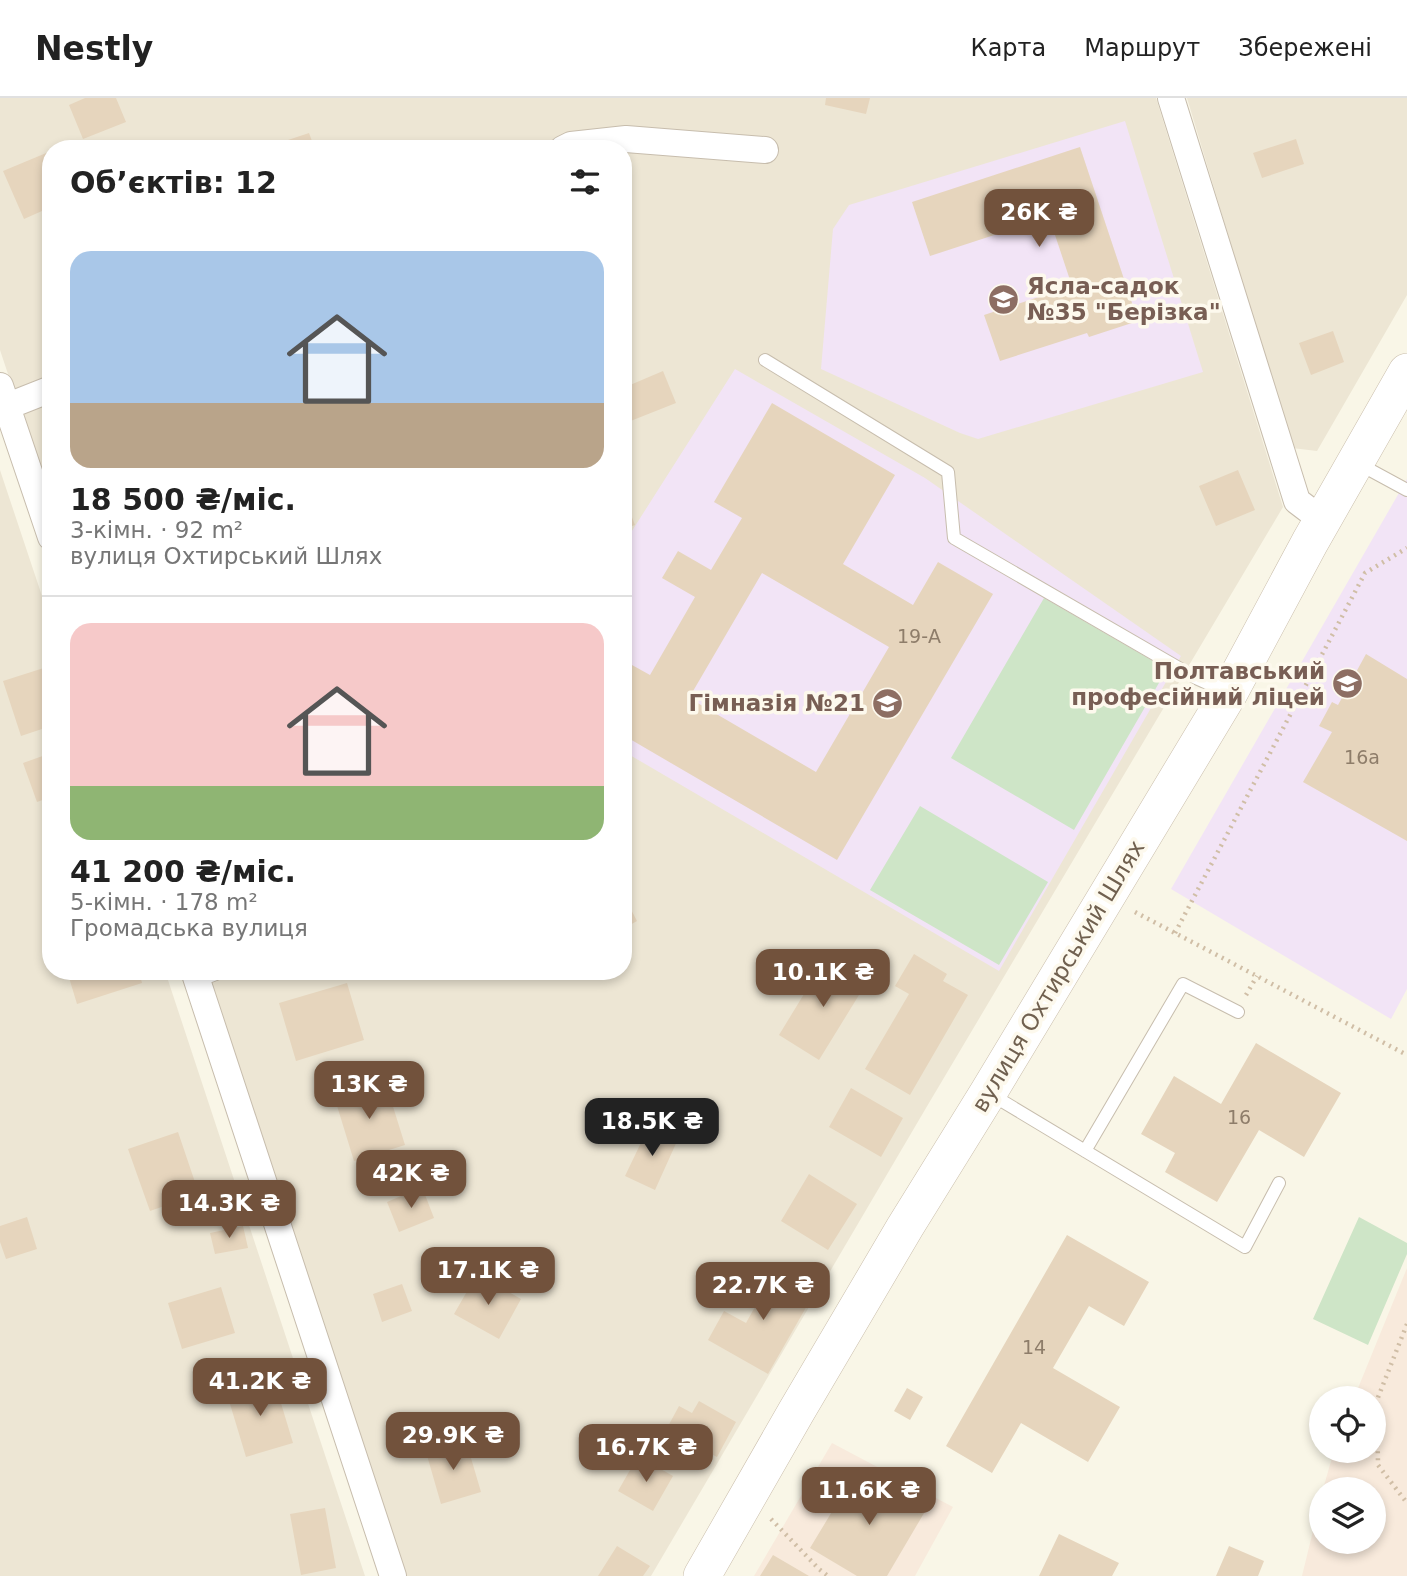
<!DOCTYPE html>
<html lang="uk">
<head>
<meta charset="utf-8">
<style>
  :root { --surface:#fff; --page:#f2f2f2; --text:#222; --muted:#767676; --line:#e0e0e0; --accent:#72523c }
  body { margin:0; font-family:"DejaVu Sans",sans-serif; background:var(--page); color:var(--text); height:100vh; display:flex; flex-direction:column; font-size:26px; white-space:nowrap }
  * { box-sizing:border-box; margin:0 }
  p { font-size:23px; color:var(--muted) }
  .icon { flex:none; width:38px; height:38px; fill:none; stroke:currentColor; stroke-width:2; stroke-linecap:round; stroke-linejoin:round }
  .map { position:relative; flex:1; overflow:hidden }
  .side { position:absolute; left:42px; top:42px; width:590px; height:840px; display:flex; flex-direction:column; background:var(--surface); border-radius:28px; box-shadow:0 4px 10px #0003 }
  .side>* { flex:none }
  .buttons { position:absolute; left:1309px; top:1288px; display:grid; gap:14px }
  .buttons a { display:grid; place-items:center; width:77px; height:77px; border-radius:50%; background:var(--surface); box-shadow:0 4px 10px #0003; font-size:35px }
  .price { position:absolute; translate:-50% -60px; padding:0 16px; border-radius:14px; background:var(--accent); color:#fff; font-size:23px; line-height:46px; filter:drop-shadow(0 2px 4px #0008) }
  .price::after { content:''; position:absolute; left:50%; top:42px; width:21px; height:16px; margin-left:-10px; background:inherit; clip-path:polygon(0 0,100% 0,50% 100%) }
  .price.current { background:#222; color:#fff }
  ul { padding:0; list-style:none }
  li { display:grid; align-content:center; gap:14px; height:371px; padding:0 28px }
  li+li { border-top:2px solid var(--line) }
  li span { display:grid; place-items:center; height:217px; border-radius:21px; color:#555 }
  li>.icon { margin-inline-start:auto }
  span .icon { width:126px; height:126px; fill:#fffc; stroke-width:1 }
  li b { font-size:30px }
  h2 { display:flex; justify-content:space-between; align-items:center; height:84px; padding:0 28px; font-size:30px }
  header { display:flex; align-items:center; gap:42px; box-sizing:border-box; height:98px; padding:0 35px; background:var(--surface); border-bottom:2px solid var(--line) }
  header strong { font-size:33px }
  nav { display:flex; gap:38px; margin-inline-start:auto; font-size:24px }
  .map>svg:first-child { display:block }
  .residential { fill:#ede6d4 }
  .commercial { fill:#f8eadc }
  .education { fill:#f2e4f6 }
  .green { fill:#cee5c7 }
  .building { fill:#e6d5bd; fill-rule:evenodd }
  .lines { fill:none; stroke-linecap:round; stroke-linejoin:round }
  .lane-casing { stroke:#c7bdad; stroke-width:14 }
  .street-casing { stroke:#c7bdad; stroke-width:28 }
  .secondary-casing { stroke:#cabeab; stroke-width:38 }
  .path { stroke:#d0bea6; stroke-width:4.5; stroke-dasharray:2 5; stroke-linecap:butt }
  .lane { stroke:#fff; stroke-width:12 }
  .street { stroke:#fff; stroke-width:26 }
  .secondary { stroke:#fff; stroke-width:37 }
  .labels { text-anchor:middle; stroke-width:7; stroke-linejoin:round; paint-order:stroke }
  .number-label { font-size:19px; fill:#8e7d6a }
  .education-label { font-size:23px; font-weight:bold; fill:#785e54; stroke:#fdf9ed; text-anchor:end }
  .street-label { font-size:23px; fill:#70604f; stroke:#fdf9ed }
</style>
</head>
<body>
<header>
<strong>Nestly</strong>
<nav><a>Карта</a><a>Маршрут</a><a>Збережені</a></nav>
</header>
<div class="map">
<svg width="1407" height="1478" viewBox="0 0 1407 1478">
  <rect width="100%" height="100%" fill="#f9f6e7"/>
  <path class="residential" d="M0,0H1156L1283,409L926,1010L651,1478H407L206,873H623V51H51V405L0,252Z
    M1187,0H1407V197L1317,353L1292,350Z
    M0,372L51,525V873H165L365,1478H0Z"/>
  <path class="commercial" d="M1407,1170V1478H1302L1321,1400V1444H1374V1391H1323L1334,1353H1374V1300H1354Z
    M832,1345L953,1409L915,1478H754Z"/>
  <path class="education" d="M1125,23L1203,274L978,341L960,335L821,271L833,131L849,107Z
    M735,271L925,380L1181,558L999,873L623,653V447Z
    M1407,381V891L1391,921L1171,791Z"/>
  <path class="green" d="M1044,500L1167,571L1074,732L951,660Z
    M920,708L1048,784L999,867L870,792Z
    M1359,1119L1407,1145V1156L1368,1247L1313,1221Z"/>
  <path class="building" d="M85,0H116L126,24L83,41L69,7Z
    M826,0H870L866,16L825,7Z
    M309,35L315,51H264V50Z
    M1296,41L1304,66L1262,80L1253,55Z
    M1080,49L1138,223L1089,239L1087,235L1000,263L984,217L1072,188L1049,119L930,158L912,104Z
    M51,53V109L24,121L3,73Z
    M1333,233L1344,264L1311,277L1299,245Z
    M663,273L676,305L623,326V290Z
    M772,305L895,377L843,466L913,507L938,464L993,496L837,762L623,637V562L650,577L695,499L662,480L678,453L711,472L742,420L714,404ZM762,475L889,549L816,674L689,600Z
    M1238,372L1255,412L1216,428L1199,388Z
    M623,396L635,427L623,431Z
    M1366,556L1407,581V743L1303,684L1332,634L1319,628L1332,604L1338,607Z
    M50,568L51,628L21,638L3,583Z
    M51,655V699L37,704L23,665Z
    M623,796L637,823L623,831Z
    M914,856L947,876L943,883L968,897L910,997L865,971L909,896L895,888Z
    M826,860L867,884L819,962L779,937Z
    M67,873H139L142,885L77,906Z
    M347,885L364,942L296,963L279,905Z
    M1256,945L1341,995L1304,1059L1259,1032L1217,1104L1165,1074L1175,1055L1141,1036L1174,978L1221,1006Z
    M385,983L405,1047L354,1063L334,998Z
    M851,990L903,1020L881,1059L829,1029Z
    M649,1028L678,1041L655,1092L625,1078Z
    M178,1034L199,1096L150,1113L128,1051Z
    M809,1076L857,1106L828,1152L781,1123Z
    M422,1089L434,1120L399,1134L387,1104Z
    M27,1119L37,1151L6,1161L0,1144V1128Z
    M243,1128L248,1150L215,1156L210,1135Z
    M1067,1137L1149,1184L1124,1228L1089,1208L1053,1270L1120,1309L1088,1364L1021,1325L992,1375L946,1348Z
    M762,1171L812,1199L768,1276L708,1242L724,1213L746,1225L756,1207L745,1200Z
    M477,1176L521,1201L499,1241L454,1216Z
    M402,1186L412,1213L382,1224L373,1196Z
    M221,1189L235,1235L182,1251L168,1205Z
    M274,1282L293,1345L246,1359L227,1296Z
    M907,1290L923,1299L910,1322L894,1313Z
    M699,1303L736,1324L717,1359L666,1332L679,1308L692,1315Z
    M466,1343L481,1394L441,1406L426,1354Z
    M638,1358L673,1378L653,1413L618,1393Z
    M859,1369L927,1410L887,1478H857L810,1450Z
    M325,1410L336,1470L301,1477L290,1416Z
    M1059,1436L1119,1465L1112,1478H1039Z
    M617,1448L650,1468L643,1478H598Z
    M1229,1448L1264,1463L1258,1478H1216Z
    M773,1457L809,1478H760Z"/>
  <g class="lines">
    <defs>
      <path id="lane" d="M765,262L948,374L954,440L1196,580L1225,593
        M1359,366L1407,392
        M197,883L224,873
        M992,997L1245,1149L1279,1085
        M1085,1053L1183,886L1238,914"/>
      <path id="street" d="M1171,0L1297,403L1322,422
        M563,51L571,47L626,41L765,52
        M0,288L51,439
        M8,308L51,291
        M194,873L393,1478"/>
      <path id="secondary" d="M702,1478L796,1314L905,1129L988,995L1229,595L1310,444L1407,274"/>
    </defs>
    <use href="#lane" class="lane-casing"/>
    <use href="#street" class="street-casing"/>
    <use href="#secondary" class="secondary-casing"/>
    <path class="path" d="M1135,814L1407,957
      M1175,835L1365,475L1407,450
      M1246,897L1257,878
      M1407,1226L1377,1302L1378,1367L1407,1405
      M771,1421L819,1471L828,1478"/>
    <use href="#lane" class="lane"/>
    <use href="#street" class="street"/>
    <use href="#secondary" class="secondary"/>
  </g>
  <defs>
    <symbol id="school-disc" viewBox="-11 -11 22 22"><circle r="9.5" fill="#8d6e63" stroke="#fdf9ed"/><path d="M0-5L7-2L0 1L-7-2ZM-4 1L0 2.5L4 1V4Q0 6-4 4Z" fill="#fff"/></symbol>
    <symbol id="university-disc" viewBox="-11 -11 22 22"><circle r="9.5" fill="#8d6e63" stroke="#fdf9ed"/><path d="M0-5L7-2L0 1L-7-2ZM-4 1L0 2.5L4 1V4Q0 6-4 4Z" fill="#fff"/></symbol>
  </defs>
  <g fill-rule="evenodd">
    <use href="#school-disc" x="986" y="184" width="35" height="35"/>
    <use href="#university-disc" x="1330" y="568" width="35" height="35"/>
    <use href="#school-disc" x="870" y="588" width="35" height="35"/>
  </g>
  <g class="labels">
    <g class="number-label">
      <text x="919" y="545">19-А</text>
      <text x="1362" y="666">16а</text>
      <text x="1239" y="1026">16</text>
      <text x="1034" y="1256">14</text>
    </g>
    <g class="education-label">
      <text x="1027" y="196" text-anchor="start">Ясла-садок<tspan x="1027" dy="26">№35 "Берізка"</tspan></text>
      <text x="1325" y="581">Полтавський<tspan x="1325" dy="26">професійний ліцей</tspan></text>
      <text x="865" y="613">Гімназія №21</text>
    </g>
    <g class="street-label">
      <text transform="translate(1058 878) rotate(-59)" y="8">вулиця Охтирський Шлях</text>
    </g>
  </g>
</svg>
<div class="buttons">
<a><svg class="icon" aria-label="locate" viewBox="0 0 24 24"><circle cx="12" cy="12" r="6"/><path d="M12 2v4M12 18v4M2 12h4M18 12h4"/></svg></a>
<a><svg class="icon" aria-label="layers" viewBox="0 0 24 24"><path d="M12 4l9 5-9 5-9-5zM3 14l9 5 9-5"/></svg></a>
</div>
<b class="price" style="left:1039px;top:151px">26K ₴</b>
<b class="price" style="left:823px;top:911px">10.1K ₴</b>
<b class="price" style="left:369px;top:1023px">13K ₴</b>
<b class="price current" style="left:652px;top:1060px">18.5K ₴</b>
<b class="price" style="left:411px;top:1112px">42K ₴</b>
<b class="price" style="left:229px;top:1142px">14.3K ₴</b>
<b class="price" style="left:488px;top:1209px">17.1K ₴</b>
<b class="price" style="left:763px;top:1224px">22.7K ₴</b>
<b class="price" style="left:260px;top:1320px">41.2K ₴</b>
<b class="price" style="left:453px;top:1374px">29.9K ₴</b>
<b class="price" style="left:646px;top:1386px">16.7K ₴</b>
<b class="price" style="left:869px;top:1429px">11.6K ₴</b>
<section class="side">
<h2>Об’єктів: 12<svg class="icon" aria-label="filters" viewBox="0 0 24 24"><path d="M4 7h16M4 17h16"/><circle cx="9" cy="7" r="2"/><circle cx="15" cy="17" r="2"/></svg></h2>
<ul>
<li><span style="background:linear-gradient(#a9c7e8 70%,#b9a48a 0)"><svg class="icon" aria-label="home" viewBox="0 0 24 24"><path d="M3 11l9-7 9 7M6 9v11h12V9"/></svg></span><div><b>18 500 ₴/міс.</b><p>3-кімн. · 92 m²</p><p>вулиця Охтирський Шлях</p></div></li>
<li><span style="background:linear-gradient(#f6c9c9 75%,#8fb573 0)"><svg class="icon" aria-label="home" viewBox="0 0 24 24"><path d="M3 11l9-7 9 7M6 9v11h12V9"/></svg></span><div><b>41 200 ₴/міс.</b><p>5-кімн. · 178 m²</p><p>Громадська вулиця</p></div></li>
</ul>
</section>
</div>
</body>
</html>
